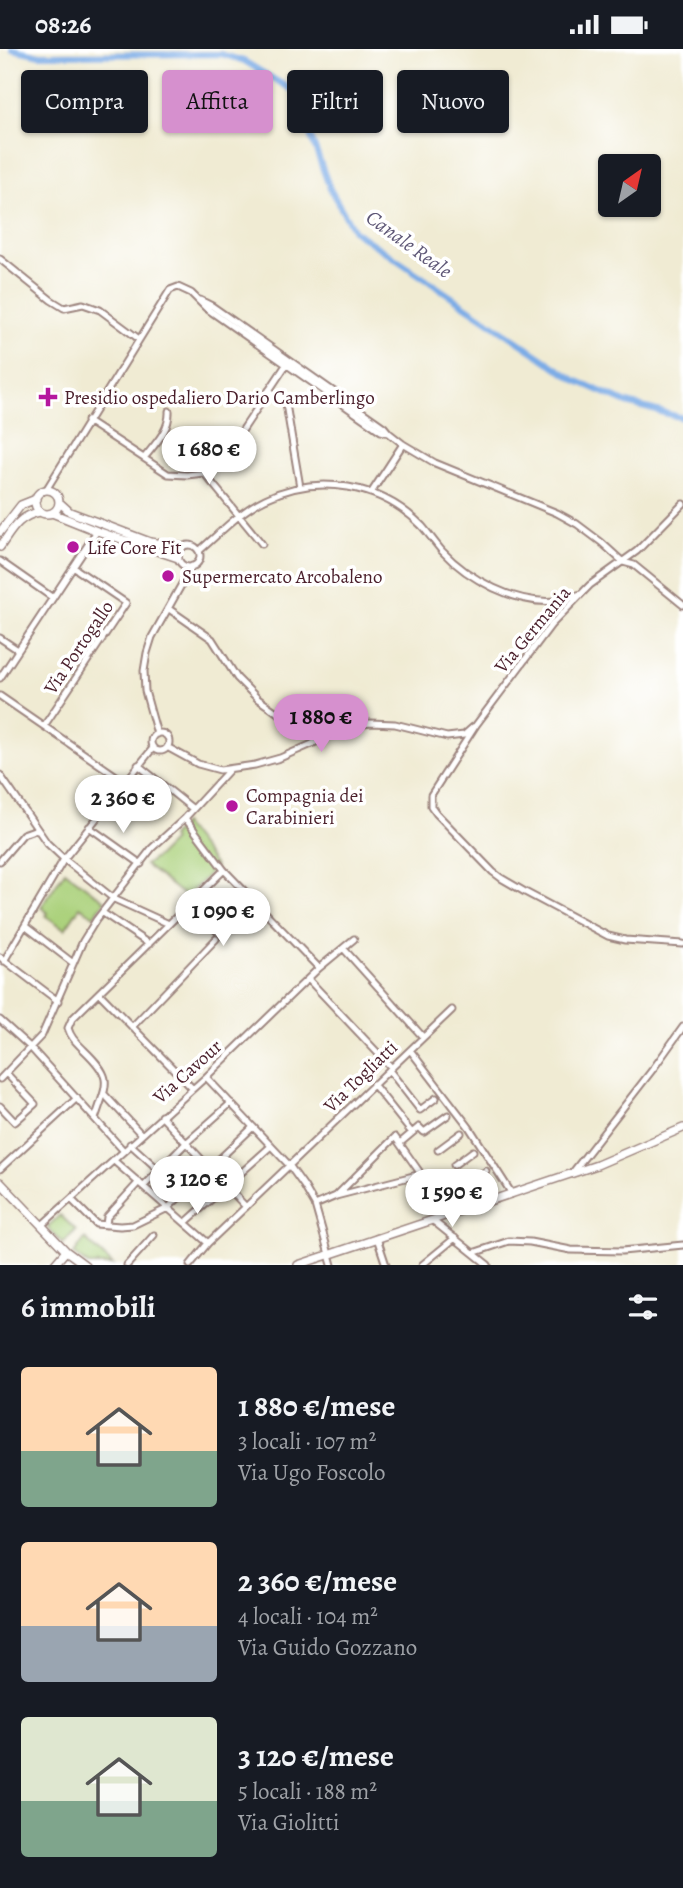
<!DOCTYPE html>
<html lang="it">
<head>
<meta charset="utf-8">
<style>
  :root { --surface:#171b24; --page:#20242c; --text:#f1f3f6; --muted:#9ea1a6; --accent:#d690ce }
  body { margin:0; font-family:Alegreya,serif; background:var(--page); color:var(--text); height:100vh; display:flex; flex-direction:column; font-size:26px; white-space:nowrap }
  * { box-sizing:border-box; margin:0 }
  p { font-size:23px; color:var(--muted) }
  .icon { flex:none; width:38px; height:38px; fill:none; stroke:currentColor; stroke-width:2; stroke-linecap:round; stroke-linejoin:round }
  .map { position:relative; height:1216px; overflow:hidden }
  .details { display:flex; flex-direction:column; background:var(--surface); flex:1 }
  .details>* { flex:none }
  .top-card { position:absolute; left:21px; top:21px; width:642px; height:63px; display:flex; gap:14px }
  .needle { width:46px; rotate:34deg }
  .buttons { position:absolute; left:598px; top:105px; display:grid; gap:14px }
  .buttons a { display:grid; place-items:center; width:63px; height:63px; border-radius:7px; background:var(--surface); box-shadow:0 2px 5px #0004; font-size:35px }
  .price { position:absolute; translate:-50% -60px; padding:0 16px; border-radius:24px; background:#fff; color:#222; font-size:23px; line-height:46px; filter:drop-shadow(0 2px 4px #0008) }
  .price::after { content:''; position:absolute; left:50%; top:42px; width:21px; height:16px; margin-left:-10px; background:inherit; clip-path:polygon(0 0,100% 0,50% 100%) }
  .price.selected { background:var(--accent); color:#111 }
  ul { padding:0; list-style:none }
  li { display:flex; align-items:center; gap:21px; height:175px; padding:0 21px }
  li span { display:grid; place-items:center; flex:none; width:196px; height:140px; border-radius:7px; color:#555 }
  li>.icon { margin-inline-start:auto }
  span .icon { width:84px; height:84px; fill:#fffc; stroke-width:1 }
  li b { font-size:30px }
  h2 { display:flex; justify-content:space-between; align-items:center; height:84px; padding:0 21px; font-size:30px }
  .pill { padding:0 24px; border-radius:7px; background:var(--surface); box-shadow:0 2px 5px #0004; font-size:24px; line-height:63px }
  .pill.selected { background:var(--accent); color:#111 }
  .status { display:flex; justify-content:space-between; align-items:center; height:49px; padding:0 35px; background:var(--surface); direction:ltr }
  .status svg { height:19px; fill:currentColor }
  .map>svg:first-child { display:block }
  .green { fill:#abd17c; stroke:#7a7854; stroke-width:2 }
  .lines { fill:none; stroke-linecap:round; stroke-linejoin:round }
  .canal { stroke:#7cace6; stroke-width:6 }
  .minor-casing { stroke:#9d857f; stroke-width:9 }
  .tertiary-casing { stroke:#9d857f; stroke-width:10 }
  .minor { stroke:#fff; stroke-width:5 }
  .tertiary { stroke:#fff; stroke-width:7 }
  .poi-dot { fill:#b5179e; stroke:#fff; stroke-width:2.5 }
  .labels { text-anchor:middle; stroke-width:7; stroke-linejoin:round; paint-order:stroke }
  .poi-label { font-size:19px; fill:#4a1f2b; stroke:#fff; text-anchor:start }
  .street-label { font-size:19px; fill:#4a1f2b; stroke:#fff }
  .water-label { font-size:21px; font-style:italic; fill:#5e5776; stroke:#fff }
</style>
</head>
<body>
<div class="status"><b>08:26</b><svg viewBox="0 0 49 12"><path d="M0 12V9h3v3zM5 12V6h3v6zM10 12V3h3v9zM15 12V0h3v12zM26 1h20v11H26zM47 4h2v5h-2z"/></svg></div>
<div class="map">
<svg width="683" height="1216" viewBox="0 0 683 1216">
  <rect width="100%" height="100%" fill="#fff"/>
  <filter id="ink" filterUnits="userSpaceOnUse"><feTurbulence type="fractalNoise" baseFrequency=".0143" numOctaves="2"/><feDisplacementMap in="SourceGraphic" scale="14" xChannelSelector="R" yChannelSelector="G"/><feConvolveMatrix kernelMatrix="1 2 1 2 8 2 1 2 1" color-interpolation-filters="sRGB"/></filter>
  <filter id="wash" filterUnits="userSpaceOnUse"><feTurbulence type="fractalNoise" baseFrequency=".00686" numOctaves="4" result="noise"/><feDisplacementMap in="SourceGraphic" scale="28" xChannelSelector="R" yChannelSelector="G"/><feGaussianBlur stdDeviation="1.57" result="paint"/><feColorMatrix in="noise" values="0 0 0 0 0 0 0 0 0 0 0 0 0 0 0 0 0 1.4 0 .05"/><feComposite in="paint" operator="in"/></filter>
  <g filter="url(#wash)">
    <rect width="100%" height="100%" fill="#f0ebd3"/>
    <path class="green" d="M183,775L216,818L186,848L145,816L158,807L173,792L171,788Z
      M65,822L105,852L94,867L80,858L65,880L46,867L48,864L41,858Z
      M60,1166L76,1181L63,1195L47,1178Z
      M85,1190L113,1216H88L74,1205Z"/>
    <g class="lines">
      <path class="canal" d="M12,0L40,6L221,5L244,12L292,41L301,53L307,77L330,140L354,182L575,331L627,354L683,369"/>
    </g>
  </g>
  <g filter="url(#ink)">
    <g class="lines">
      <defs>
        <path id="minor" d="M0,210L51,251L64,259L83,255L100,261L139,290
          M200,251L212,257L384,378L389,384L403,395L435,414L557,464L577,475L601,493L623,513L634,516L683,556
          M269,341L286,355L300,438
          M87,372L168,425L187,426L204,424L222,412L286,316
          M144,409C155,395 170,381 169,362
          M204,424L262,495
          M46,441L170,241L178,238L191,244L206,259L381,382L389,384
          M371,444L403,395
          M683,455L637,502L590,536L551,576L476,676L431,746V757L436,764L493,823L501,829L525,843L608,887L625,891L683,895
          M178 507a11 11 0 1 1 22 0a11 11 0 1 1-22 0Z
          M199,502C220,484 240,462 265,450C318,424 381,435 422,477C429,485 435,494 442,502C468,530 516,556 556,552C564,551 573,547 581,545
          M0,512L53,549
          M169,560L212,590L237,629L258,650L278,664L303,672L340,679
          M0,589L18,601
          M0,629L97,482
          M0,647L125,733
          M44,677L126,554L73,518
          M151 693a9 9 0 1 1 18 0a9 9 0 1 1-18 0Z
          M157,685L145,642L144,622L147,604L152,588L192,517
          M167,698L198,715L220,721L255,716L280,709L312,695L340,679L370,674L395,675L447,688L464,686L473,678
          M138,716L193,760
          M0,726L47,794L64,810L114,850L169,875
          M185,769L224,821L319,919
          M89,778L141,815
          M0,812L23,785L37,780
          M190,855L221,886L254,851
          M103,864L149,895
          M25,877L73,914
          M343,899L423,988
          M0,908L58,952
          M4,912L64,810L153,699
          M308,930L391,1018
          M99,944L192,1039
          M0,971L31,999L123,1101
          M132,978L216,890
          M410,1001L469,1078L512,1145
          M389,1021L420,1061L436,1049
          M206,1028L289,1116L304,1137L315,1156L332,1216
          M0,1030L42,986L83,892L96,871L152,799L185,769L230,720
          M373,1035L412,1084
          M104,1045L141,1085
          M0,1057L15,1073L35,1055L6,1024
          M161,1067L246,1158
          M95,1070C107,1033 114,1030 84,1001C76,993 71,989 68,979L72,970L224,821
          M400,1094L419,1078L424,1083L448,1066
          M130,1095L160,1122
          M438,1101L461,1084
          M113,1111L208,1194
          M454,1116L473,1102
          M0,1120L77,1049
          M573,1123L653,1020L683,978
          M421,1125L427,1144
          M468,1136L486,1122
          M144,1137L186,1094L231,1054
          M71,1150L96,1175L120,1177L133,1176L168,1159L253,1078
          M315,1156L336,1147L421,1125L395,1088L336,1147
          M432,1171L488,1216
          M185,1174L271,1097
          M42,1176L206,1028L319,919L354,890
          M106,1176L107,1168L139,1133
          M377,1189L386,1216
          M473,1204L509,1192L530,1193L571,1201L622,1202L683,1196
          M127,1216L154,1186
          M190,1216L208,1194L452,961
          M422,1216L455,1189"/>
        <path id="tertiary" d="M35 453a12 12 0 1 1 24 0a12 12 0 1 1-24 0Z
          M59,453L70,463L105,476L150,493L182,498
          M52,464L97,482L178,509
          M0,483L21,456L36,450
          M0,498C12,481 18,467 40,463
          M0,1133L66,1202L85,1216
          M54,1216L66,1202
          M298,1216L597,1116L683,1079"/>
      </defs>
      <use href="#minor" class="minor-casing"/>
      <use href="#tertiary" class="tertiary-casing"/>
      <use href="#minor" class="minor"/>
      <use href="#tertiary" class="tertiary"/>
    </g>
  </g>
  <g class="poi-dot">
    <path d="M44.5 337.5h7v7h7v7h-7v7h-7v-7h-7v-7h7z"/>
    <circle cx="73" cy="498" r="7"/>
    <circle cx="168" cy="527" r="7"/>
    <circle cx="232" cy="757" r="7"/>
  </g>
  <g class="labels">
    <g class="poi-label">
      <text x="64" y="355">Presidio ospedaliero Dario Camberlingo</text>
      <text x="87" y="505">Life Core Fit</text>
      <text x="182" y="534">Supermercato Arcobaleno</text>
      <text x="246" y="753">Compagnia dei<tspan x="246" dy="22">Carabinieri</tspan></text>
    </g>
    <g class="street-label">
      <text transform="translate(532 580) rotate(-50)" y="7">Via Germania</text>
      <text transform="translate(78 598) rotate(-56)" y="7">Via Portogallo</text>
      <text transform="translate(187 1022) rotate(-42)" y="7">Via Cavour</text>
      <text transform="translate(360 1027) rotate(-44)" y="7">Via Togliatti</text>
    </g>
    <g class="water-label">
      <text transform="translate(409 195) rotate(36)" y="7">Canale Reale</text>
    </g>
  </g>
</svg>
<div class="buttons">
<a><svg class="needle" viewBox="-14 -14 28 28"><path d="M0-13l5 13h-10z" fill="#e53935"/><path d="M0 13l5-13h-10z" fill="#9ea1a6"/></svg></a>
</div>
<b class="price" style="left:209px;top:437px">1 680 €</b>
<b class="price selected" style="left:321px;top:705px">1 880 €</b>
<b class="price" style="left:123px;top:786px">2 360 €</b>
<b class="price" style="left:223px;top:899px">1 090 €</b>
<b class="price" style="left:197px;top:1167px">3 120 €</b>
<b class="price" style="left:452px;top:1180px">1 590 €</b>
<div class="top-card">
<a class="pill">Compra</a>
<a class="pill selected">Affitta</a>
<a class="pill">Filtri</a>
<a class="pill">Nuovo</a>
</div>
</div>
<section class="details">
<h2>6 immobili<svg class="icon" aria-label="filters" viewBox="0 0 24 24"><path d="M4 7h16M4 17h16"/><circle cx="9" cy="7" r="2"/><circle cx="15" cy="17" r="2"/></svg></h2>
<ul>
<li><span style="background:linear-gradient(#ffd9b3 60%,#7fa58c 0)"><svg class="icon" aria-label="home" viewBox="0 0 24 24"><path d="M3 11l9-7 9 7M6 9v11h12V9"/></svg></span><div><b>1 880 €/mese</b><p>3 locali · 107 m²</p><p>Via Ugo Foscolo</p></div></li>
<li><span style="background:linear-gradient(#ffd9b3 60%,#9aa5b1 0)"><svg class="icon" aria-label="home" viewBox="0 0 24 24"><path d="M3 11l9-7 9 7M6 9v11h12V9"/></svg></span><div><b>2 360 €/mese</b><p>4 locali · 104 m²</p><p>Via Guido Gozzano</p></div></li>
<li><span style="background:linear-gradient(#dfe7d0 60%,#7fa58c 0)"><svg class="icon" aria-label="home" viewBox="0 0 24 24"><path d="M3 11l9-7 9 7M6 9v11h12V9"/></svg></span><div><b>3 120 €/mese</b><p>5 locali · 188 m²</p><p>Via Giolitti</p></div></li>
</ul>
</section>
</body>
</html>
